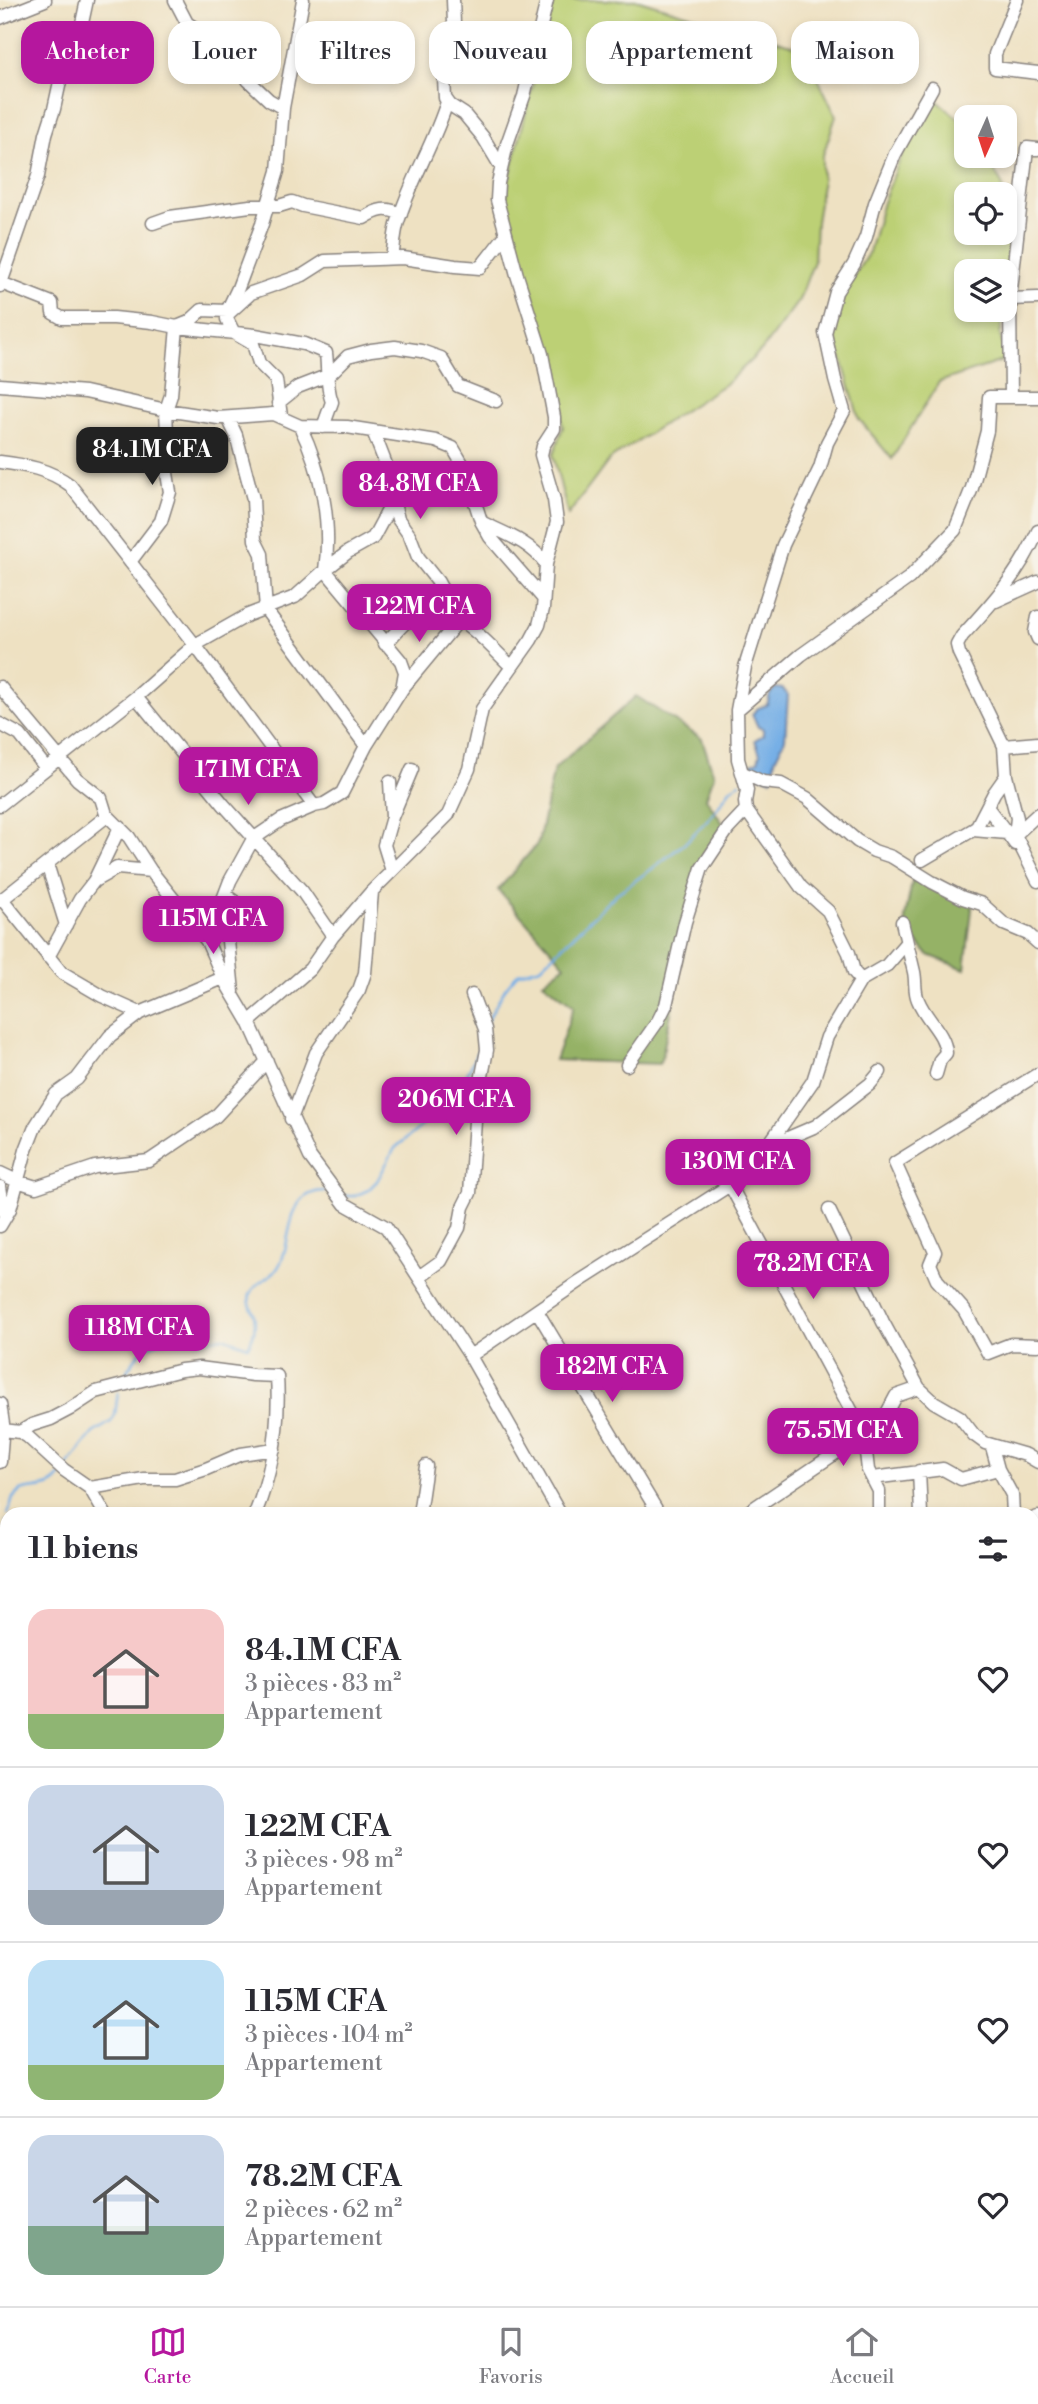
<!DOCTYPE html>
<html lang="fr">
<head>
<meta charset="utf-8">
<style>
  :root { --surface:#fff; --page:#f7f7f7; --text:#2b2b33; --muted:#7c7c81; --line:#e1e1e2; --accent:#b5179e }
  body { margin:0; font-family:"Libre Bodoni",serif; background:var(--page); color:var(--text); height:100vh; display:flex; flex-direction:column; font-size:26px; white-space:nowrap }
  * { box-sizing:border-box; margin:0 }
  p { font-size:23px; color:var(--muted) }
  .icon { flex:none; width:38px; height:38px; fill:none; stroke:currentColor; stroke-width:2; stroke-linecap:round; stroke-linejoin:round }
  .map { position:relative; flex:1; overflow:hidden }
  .details { position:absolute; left:0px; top:1507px; width:1040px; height:800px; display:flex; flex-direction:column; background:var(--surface); border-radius:21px 21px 0 0; box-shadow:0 4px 10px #0003 }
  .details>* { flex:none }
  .hud { position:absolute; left:21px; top:21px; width:998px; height:63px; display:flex; gap:14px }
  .needle { width:46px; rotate:183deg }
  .fabs { position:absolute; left:954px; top:105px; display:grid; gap:14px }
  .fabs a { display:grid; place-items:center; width:63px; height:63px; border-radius:14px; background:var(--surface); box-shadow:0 4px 10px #0003; font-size:35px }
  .price { position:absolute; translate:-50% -60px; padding:0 16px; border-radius:14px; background:var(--accent); color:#fff; font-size:23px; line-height:46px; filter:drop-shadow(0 2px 4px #0008) }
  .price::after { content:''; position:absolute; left:50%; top:42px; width:21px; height:16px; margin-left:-10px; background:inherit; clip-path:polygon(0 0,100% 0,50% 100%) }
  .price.current { background:#222; color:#fff }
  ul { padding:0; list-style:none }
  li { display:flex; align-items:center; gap:21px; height:175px; padding:0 28px }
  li+li { border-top:2px solid var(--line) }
  li span { display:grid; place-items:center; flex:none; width:196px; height:140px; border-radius:21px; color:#555 }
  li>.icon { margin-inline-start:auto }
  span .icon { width:84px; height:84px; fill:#fffc; stroke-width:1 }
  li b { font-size:30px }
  h2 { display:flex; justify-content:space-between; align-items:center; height:84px; padding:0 28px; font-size:30px }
  .pill { padding:0 24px; border-radius:21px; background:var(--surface); box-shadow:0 4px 10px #0003; font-size:24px; line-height:63px }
  .pill.current { background:var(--accent); color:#fff }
  .tab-bar { display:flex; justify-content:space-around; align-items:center; height:98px; border-top:2px solid var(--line); background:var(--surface); font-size:19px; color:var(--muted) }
  .tab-bar a { display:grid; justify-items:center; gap:4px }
  .tab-bar .current { color:var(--accent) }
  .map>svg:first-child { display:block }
  .green { fill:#bcd074; stroke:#6f7958; stroke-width:2 }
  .forest { fill:#95b266; stroke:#5c6a50; stroke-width:2 }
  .water { fill:#76afe6; stroke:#4c6890; stroke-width:2 }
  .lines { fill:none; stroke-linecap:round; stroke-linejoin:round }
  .stream { stroke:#76afe6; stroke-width:2.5 }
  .street-casing { stroke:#88827e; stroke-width:15 }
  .secondary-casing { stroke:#88827e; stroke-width:18 }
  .street { stroke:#fff; stroke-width:12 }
  .secondary { stroke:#fff; stroke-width:16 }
</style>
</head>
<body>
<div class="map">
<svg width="1038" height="2306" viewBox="0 0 1038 2306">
  <rect width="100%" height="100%" fill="#f7f3e8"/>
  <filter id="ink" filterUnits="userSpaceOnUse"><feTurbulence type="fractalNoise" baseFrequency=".0143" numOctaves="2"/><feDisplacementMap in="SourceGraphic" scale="14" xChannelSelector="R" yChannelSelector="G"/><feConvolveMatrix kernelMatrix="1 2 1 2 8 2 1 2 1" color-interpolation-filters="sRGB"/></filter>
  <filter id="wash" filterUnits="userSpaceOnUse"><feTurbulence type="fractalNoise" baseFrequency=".00686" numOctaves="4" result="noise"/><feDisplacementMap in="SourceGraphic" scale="28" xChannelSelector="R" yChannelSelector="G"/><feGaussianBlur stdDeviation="1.57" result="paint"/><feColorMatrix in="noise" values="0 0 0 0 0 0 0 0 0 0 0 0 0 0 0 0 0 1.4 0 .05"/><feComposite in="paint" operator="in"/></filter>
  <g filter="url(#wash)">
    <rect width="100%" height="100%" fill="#eee1c2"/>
    <path class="green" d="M554,0H639L804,49L836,116L822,158V184L816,222L814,261L799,300L762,350L728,382L610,459L568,515L553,455L563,427L545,338L506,202L508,184Z
      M934,98L966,125V156H985L1002,184L1004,194H966V233H1004V194L1013,235L1005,304L1004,271H966V310H1004L1000,336L1008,359L939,382L892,459L859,419L834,332L844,292L869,252L883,202L903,152L921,126Z"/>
    <path class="forest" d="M636,696L702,739L714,775L706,798L726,828L700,869L662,1057L659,1064L555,1060L574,1006L543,982L565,965L498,890L538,843L554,769Z
      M916,874L973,901L965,969L928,955L906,930L905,918L913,877L914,881Z"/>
    <path class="water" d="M775,688L783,689L788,695L785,739L775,759L773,777L771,779L750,773L749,765L758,761L760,754L755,740L763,735V729L758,727L752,714L758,708L767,705L770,694Z"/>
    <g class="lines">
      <path class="stream" d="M487,1021L505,989L518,973L541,967L616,894L653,868L685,843L713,814L731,788L740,783
        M345,1196H355L368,1190L377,1181L395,1148L456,1098L481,1044
        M124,1380L128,1369L144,1347L175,1338L185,1336L200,1341L223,1337L248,1346C254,1337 256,1326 254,1315C253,1308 247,1304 250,1295C254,1283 270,1278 277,1269C295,1244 281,1189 328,1191
        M67,1466L93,1433L111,1422L115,1415L118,1392
        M8,1514L13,1498L20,1491C35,1486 51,1491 61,1475
        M0,1541L5,1535L7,1521
        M0,1941L7,1956
        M132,2300L134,2306"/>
    </g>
  </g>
  <g filter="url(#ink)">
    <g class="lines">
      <defs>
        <path id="street" d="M175,0L187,23L224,46L236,58L248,80L269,100L283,108
          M453,0L454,23L443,59L445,98L450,105L464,114L483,137L501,167
          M1017,0L995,54V68L1038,73
          M0,18L45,0
          M153,223L170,217L250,206H279L292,202L303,206L364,218C378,209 386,207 401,214
          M392,258C394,247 394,236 397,225C409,183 434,144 447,102
          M1,283L52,303L53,313L62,318H114L152,322L177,327L189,322L202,310L227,311
          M0,286L38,176L46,134L54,109L61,77L79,37L87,0
          M1010,299L1038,298
          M229,313L251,293L303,275L325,261L403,258L455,266L480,268L505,236
          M0,385L85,392L166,410L218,418L273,414L300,426L347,427L436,441L453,448L463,465L481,521L490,537L542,597
          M1011,397L1010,299L1027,148L1038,149
          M278,403L298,387L329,375L348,356L371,350L395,347L421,351L441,358L458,386L496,401
          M281,416L276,380L259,363L253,344L234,333L227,319V311L238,288L262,224L278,171L283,108L303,0
          M228,418L236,435L253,499L255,540L262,554L266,610L366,746
          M300,426C321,469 332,522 325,570
          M373,431L390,475L392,496L398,519L410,536L418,557L438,582L456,615
          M0,462C25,465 49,469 70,485L195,645L314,806L281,820L253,839L230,881L207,941
          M483,523C506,534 530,542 546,564
          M1038,531C1019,574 993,602 962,636L957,645L959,653L1004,746L1006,776L1017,818L1015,835L1038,881
          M130,562L161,521L170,492L167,473L168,458L166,410L171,395L177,327L255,335L304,344L326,353C328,369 326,387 332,402L323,427
          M325,570L348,552L373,538L393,501
          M996,601L1038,582
          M1038,617L1035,632L1038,639
          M385,644C395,634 408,616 422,612C454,601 489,646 511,666
          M0,687L77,779L101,798L106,814L129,837L151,871L207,941L223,978L249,1022L310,1157L345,1204L386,1227L470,1356L560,1514
          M402,689L460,619
          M136,697L224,805L302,891L333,936
          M737,710L801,655L909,578L955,530L972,488L987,431L989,397H1038
          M0,724L20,735L46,768
          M1004,746L1038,743
          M743,773L763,782L781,784L807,798L857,841L874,851L892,857L932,882L963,898L982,904L1004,924L1028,934L1038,943
          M390,782L392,817L412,769
          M0,805L136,697L195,645L248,615L295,597L325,570L401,661L405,672L402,689L366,746L342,793L324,804L314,806
          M987,807L1007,833H1012
          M392,817L384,845L392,871
          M973,830L1007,833L1015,844
          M1015,835L1038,814
          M922,860L976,828L994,793L1006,776
          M47,864L66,925
          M94,881L117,868L151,871
          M225,895L264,922
          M2,899L61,972L102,996L140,1013
          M0,901L107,816
          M902,922C906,939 910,955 914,972C916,981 914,991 918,1000C926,1020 945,1033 946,1053L940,1060L936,1074
          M48,957L80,899L94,881L120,827
          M861,980L854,972L849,953L828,911L801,887L746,810L745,802L747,790L738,759L737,710L745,667L783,545L820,468L827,443L844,411L835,380L825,333L836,292L854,264L866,237L875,203L895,154L932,88
          M233,992L228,941L237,927L258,918
          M249,1022L310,969L333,936L372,891L448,815L469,769L482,709L531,640L539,625L543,609L546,564L557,522L554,500L541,455L543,446L554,429V417L542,354L517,275L497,200L498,183L507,144L524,96L547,0
          M627,1065L658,1021L666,1005L685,922L702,868L728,829L746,810
          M1038,1074L895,1163L935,1252L930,1264L937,1280L964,1310L988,1353L1011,1344L1038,1345
          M291,1119L316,1053L359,990L365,973L372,892
          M767,1147L816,1126L870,1084L880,1072
          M0,1173L17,1181L36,1187L95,1167L149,1161L216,1116L267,1061
          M730,1185L864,1434L868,1470L879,1491V1514
          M0,1187L5,1217
          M829,1210L883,1322L919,1388L934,1402L960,1417L974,1435L985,1443L1026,1455L1038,1462
          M0,1226L10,1209L26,1150L35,1127L56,1094L77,1079L110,1036L140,1013L223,978
          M420,1276L441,1261L459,1228L463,1207L470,1193L476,1107L487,1050L485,1029L472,995
          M537,1311L659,1514
          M470,1356L580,1281L730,1185L767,1147L813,1081L827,1037L861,980L887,965L906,943
          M0,1404L3,1424L0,1462
          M3,1430L20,1432L28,1437L64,1470L90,1488L105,1514
          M20,1432L32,1425L51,1419L70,1409L96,1392L181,1370L199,1368L253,1375L277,1376C280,1423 273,1470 255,1514
          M992,1447L998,1469L1012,1495L1013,1514
          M919,1471L921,1514
          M873,1478L943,1469L961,1479L998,1469
          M90,1488L144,1479H175L206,1469L241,1454L274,1449
          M419,1514L426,1466
          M745,1514L864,1434L886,1415L896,1396L919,1388
          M1032,1519L1038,1517
          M1032,1564L1038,1574
          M0,1574L7,1589
          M1032,1734L1038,1743
          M1032,1784L1038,1780
          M0,1865L7,1868
          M1032,1886L1038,1878
          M1032,2050L1038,2047
          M1032,2060L1038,2077
          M1032,2117L1038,2122
          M1032,2149H1038
          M1032,2219H1038
          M1032,2282L1038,2283
          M282,2300L284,2306
          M727,2300L747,2306
          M939,2300L953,2306
          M520,2306L529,2300
          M654,2306L662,2300
          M995,2306L1002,2300"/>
        <path id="secondary" d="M1032,1935L1038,1931
          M564,2306L571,2300"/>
      </defs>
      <use href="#street" class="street-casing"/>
      <use href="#secondary" class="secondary-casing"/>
      <use href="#street" class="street"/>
      <use href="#secondary" class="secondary"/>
    </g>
  </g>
</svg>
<div class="fabs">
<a><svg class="needle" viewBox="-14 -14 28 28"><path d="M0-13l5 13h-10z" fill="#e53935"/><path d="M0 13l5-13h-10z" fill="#7c7c81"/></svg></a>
<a><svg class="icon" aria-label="locate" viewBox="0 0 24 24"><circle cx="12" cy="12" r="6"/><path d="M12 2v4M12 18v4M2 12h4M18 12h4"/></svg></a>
<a><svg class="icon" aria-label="layers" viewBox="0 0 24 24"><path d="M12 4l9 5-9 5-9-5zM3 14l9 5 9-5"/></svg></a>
</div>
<b class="price current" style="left:152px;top:487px">84.1M CFA</b>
<b class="price" style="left:420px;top:521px">84.8M CFA</b>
<b class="price" style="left:419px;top:644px">122M CFA</b>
<b class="price" style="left:248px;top:807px">171M CFA</b>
<b class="price" style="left:213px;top:956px">115M CFA</b>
<b class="price" style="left:456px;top:1137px">206M CFA</b>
<b class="price" style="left:738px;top:1199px">130M CFA</b>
<b class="price" style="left:813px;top:1301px">78.2M CFA</b>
<b class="price" style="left:139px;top:1365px">118M CFA</b>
<b class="price" style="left:612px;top:1404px">182M CFA</b>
<b class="price" style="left:843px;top:1468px">75.5M CFA</b>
<div class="hud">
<a class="pill current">Acheter</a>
<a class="pill">Louer</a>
<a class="pill">Filtres</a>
<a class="pill">Nouveau</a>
<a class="pill">Appartement</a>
<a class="pill">Maison</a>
</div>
<section class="details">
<h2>11 biens<svg class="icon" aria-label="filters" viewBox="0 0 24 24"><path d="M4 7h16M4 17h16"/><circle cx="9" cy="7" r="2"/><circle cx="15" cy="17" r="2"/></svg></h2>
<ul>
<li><span style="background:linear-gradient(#f6c9c9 75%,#8fb573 0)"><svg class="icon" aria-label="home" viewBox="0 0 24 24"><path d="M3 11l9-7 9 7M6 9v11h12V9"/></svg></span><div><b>84.1M CFA</b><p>3 pièces · 83 m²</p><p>Appartement</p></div><svg class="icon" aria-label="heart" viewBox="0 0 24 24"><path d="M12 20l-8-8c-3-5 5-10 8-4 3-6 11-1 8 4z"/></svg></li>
<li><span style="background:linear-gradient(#c9d6e8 75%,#9aa5b1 0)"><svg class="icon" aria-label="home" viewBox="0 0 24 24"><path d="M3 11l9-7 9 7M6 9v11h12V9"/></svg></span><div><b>122M CFA</b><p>3 pièces · 98 m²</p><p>Appartement</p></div><svg class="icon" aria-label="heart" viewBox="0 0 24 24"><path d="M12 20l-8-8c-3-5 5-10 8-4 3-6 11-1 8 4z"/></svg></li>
<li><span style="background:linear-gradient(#bfe0f5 75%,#8fb573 0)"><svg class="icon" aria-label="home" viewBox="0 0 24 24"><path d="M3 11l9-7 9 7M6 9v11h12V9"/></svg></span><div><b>115M CFA</b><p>3 pièces · 104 m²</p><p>Appartement</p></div><svg class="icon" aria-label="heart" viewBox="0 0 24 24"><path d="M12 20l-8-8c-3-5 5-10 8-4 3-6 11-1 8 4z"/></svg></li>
<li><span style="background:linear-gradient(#c9d6e8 65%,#7fa58c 0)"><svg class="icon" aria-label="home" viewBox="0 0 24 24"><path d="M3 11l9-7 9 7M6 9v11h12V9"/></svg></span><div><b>78.2M CFA</b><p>2 pièces · 62 m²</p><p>Appartement</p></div><svg class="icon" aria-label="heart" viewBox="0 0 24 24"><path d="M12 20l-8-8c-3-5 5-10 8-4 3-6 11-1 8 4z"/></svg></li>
</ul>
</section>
</div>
<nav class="tab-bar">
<a class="current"><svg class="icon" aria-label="map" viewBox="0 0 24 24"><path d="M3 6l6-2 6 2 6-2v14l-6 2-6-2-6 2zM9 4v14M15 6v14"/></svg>Carte</a>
<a><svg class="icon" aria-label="saved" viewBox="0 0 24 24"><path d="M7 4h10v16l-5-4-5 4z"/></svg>Favoris</a>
<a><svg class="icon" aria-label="home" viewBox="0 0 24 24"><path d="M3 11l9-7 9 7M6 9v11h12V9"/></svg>Accueil</a>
</nav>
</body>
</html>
